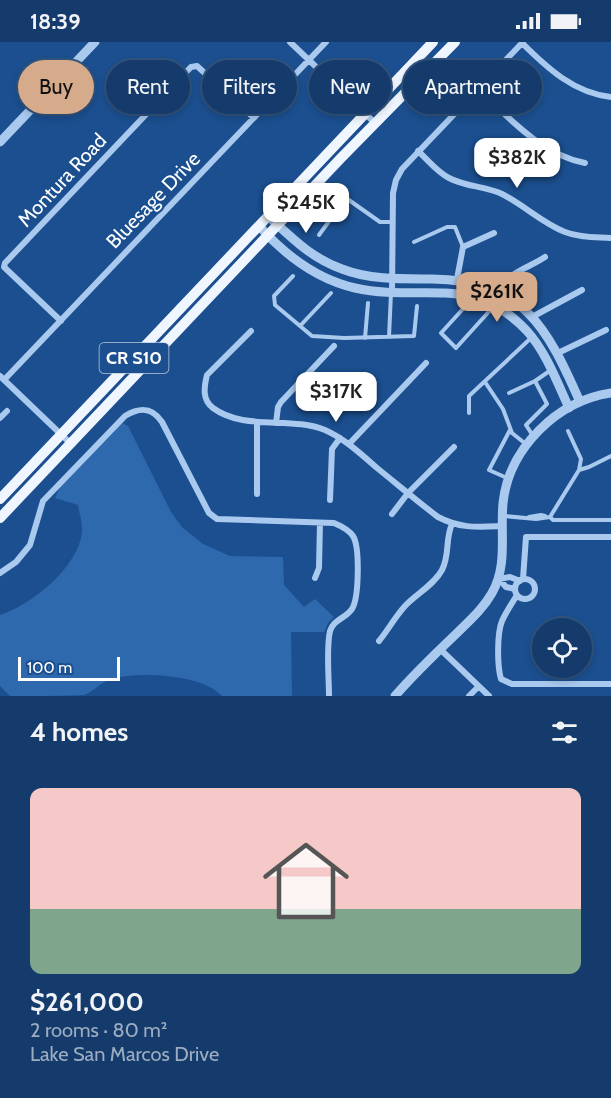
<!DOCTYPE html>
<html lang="en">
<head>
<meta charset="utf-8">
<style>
  :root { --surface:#143b6b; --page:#214673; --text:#f1f3f6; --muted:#9dadc1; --line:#33557e; --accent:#d6ab8b }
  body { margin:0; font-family:Cabin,sans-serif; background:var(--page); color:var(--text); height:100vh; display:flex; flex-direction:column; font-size:22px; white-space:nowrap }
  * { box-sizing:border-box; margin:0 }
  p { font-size:20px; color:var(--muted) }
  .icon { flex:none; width:33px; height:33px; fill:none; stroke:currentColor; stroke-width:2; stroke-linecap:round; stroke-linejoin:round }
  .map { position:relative; height:654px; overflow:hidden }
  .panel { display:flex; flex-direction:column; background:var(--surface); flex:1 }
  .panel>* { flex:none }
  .top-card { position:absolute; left:18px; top:18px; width:576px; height:54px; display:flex; gap:12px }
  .fabs { position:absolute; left:532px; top:576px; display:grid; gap:12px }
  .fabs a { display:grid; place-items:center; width:60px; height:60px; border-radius:50%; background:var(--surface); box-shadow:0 3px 9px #0003,0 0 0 2px var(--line); font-size:30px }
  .scale { position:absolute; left:18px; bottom:15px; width:102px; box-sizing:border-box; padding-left:6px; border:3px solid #fff; border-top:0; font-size:16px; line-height:21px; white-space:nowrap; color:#fff; -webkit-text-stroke:4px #1b4f8f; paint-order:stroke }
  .price { position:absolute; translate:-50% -51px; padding:0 14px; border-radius:12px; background:#fff; color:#222; font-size:20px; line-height:39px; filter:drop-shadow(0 2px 3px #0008) }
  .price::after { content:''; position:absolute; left:50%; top:36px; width:18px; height:14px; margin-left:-9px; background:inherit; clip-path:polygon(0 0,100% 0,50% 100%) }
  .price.current { background:var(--accent); color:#111 }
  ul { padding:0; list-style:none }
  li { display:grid; align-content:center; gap:12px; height:318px; padding:0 30px }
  li span { display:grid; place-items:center; height:186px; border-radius:12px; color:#555 }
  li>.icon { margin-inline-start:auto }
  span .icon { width:108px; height:108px; fill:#fffc; stroke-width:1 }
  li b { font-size:26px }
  h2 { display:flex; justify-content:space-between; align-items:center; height:72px; padding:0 30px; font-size:26px }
  .tag { padding:0 21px; border-radius:27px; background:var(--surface); box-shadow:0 3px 9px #0003,0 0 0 2px var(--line); font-size:21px; line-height:54px }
  .tag.current { background:var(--accent); color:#111 }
  .status { display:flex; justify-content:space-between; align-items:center; height:42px; padding:0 30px; background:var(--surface); direction:ltr }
  .status svg { height:16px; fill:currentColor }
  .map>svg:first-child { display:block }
  .green { fill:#2e69ad }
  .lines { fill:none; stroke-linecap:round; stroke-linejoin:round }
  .service { stroke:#a9c9ee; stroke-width:4 }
  .minor { stroke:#a9c9ee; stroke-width:6 }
  .tertiary { stroke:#a9c9ee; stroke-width:9 }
  .primary { stroke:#f0f6ff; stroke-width:10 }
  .labels { text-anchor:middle; stroke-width:4.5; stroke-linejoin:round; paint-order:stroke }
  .shield { fill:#1b4f8f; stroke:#bbcadd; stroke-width:1.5 }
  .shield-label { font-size:18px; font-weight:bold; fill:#fff }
  .street-label { font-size:20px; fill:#fff; stroke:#1b4f8f }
</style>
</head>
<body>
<div class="status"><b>18:39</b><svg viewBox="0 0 49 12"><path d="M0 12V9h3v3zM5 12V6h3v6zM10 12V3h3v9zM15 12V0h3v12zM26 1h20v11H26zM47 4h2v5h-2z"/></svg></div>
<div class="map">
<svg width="611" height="654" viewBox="0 0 611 654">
  <rect width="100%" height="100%" fill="#1b4f8f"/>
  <path class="green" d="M122,381L128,384L171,470L182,485L203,502L230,514L283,515L284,543L304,565L315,557L334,575L328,581L324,590H291L292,654H222C202,632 139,629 112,637C101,640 93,650 84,653C73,654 24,654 10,654L0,644V573C31,563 78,526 82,490C83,482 79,471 78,463L55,456L60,445Z"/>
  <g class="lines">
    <path class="service" d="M319,193L346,156L380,180H392
      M414,200L447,185H455L463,205
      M293,234L274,254L275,263L312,294L344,296L414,294L417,264
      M472,257L441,291L456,306L494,264
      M300,284L331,251
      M389,295L391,251
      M365,296L368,261
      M535,339L551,328
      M485,340L503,367L512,391L527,403
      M509,351L535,339L547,362L526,383L533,394
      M469,371V354L531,296
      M579,428L589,425L611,414
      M507,436L489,428L510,388
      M504,474L536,477L550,475L579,428L581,417L568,389
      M529,475L541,473L545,474
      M550,475L553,478H611"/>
    <path class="minor" d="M290,0L375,81
      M522,1C547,26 574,51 611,55
      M478,47C509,76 542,113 585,121
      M418,109C428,118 437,130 449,136C466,145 485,144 502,152C524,163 542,181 565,190C580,196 596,195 611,196
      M457,237L463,205L494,191
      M392,250L393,151L396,138L402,127L523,0
      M499,250C507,230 529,226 545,215
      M532,275L582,248
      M61,279L4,225L5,221L191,25L197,24L254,76
      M251,289L207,333C204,345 202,358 213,366C244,389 291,374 325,388C345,397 361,412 377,426C397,442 417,459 438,475C461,487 478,485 503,484
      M558,311L606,288
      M0,334L70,401
      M4,338L326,0
      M0,376L7,369
      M276,381L278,365L281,360L334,304
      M349,402L426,321
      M257,452V380
      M330,458L332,407L340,396
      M392,472L408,451L454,405
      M0,531L16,520L30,503L43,459L125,374C140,365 152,365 162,380L209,471L217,477L334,481C341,484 349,488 353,494C360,505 359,556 352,567C345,577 334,577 330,589C326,607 329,635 329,654
      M315,536L319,526L320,481
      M515 547a10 10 0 1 1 20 0a10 10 0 1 1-20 0Z
      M523,537L526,495H611
      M515,547L506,545L499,537L510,535L520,539
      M517,553C512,561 506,570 502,579C497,591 497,624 501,637L512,642H611
      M379,599C388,588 395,575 405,564C416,552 434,543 442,528C450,513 445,497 452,482
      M440,607L489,654
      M469,654L478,645"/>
    <path class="tertiary" d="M0,100L95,0
      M269,175C292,196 311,216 342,227C370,238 402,237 432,237C523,238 547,285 580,360
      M260,185C286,214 316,237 355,246C420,261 472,230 527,289C546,310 557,340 569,366
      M395,654C414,632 435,612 456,592C469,579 483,567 492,551C508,523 500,492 503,461C509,406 557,359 611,351"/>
    <path class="primary" d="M0,457L433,0
      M0,476L341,116L455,0"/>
  </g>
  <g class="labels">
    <rect class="shield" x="99.5" y="301" width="69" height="30" rx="4.5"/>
    <g class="shield-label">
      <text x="134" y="322">CR S10</text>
    </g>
    <g class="street-label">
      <text transform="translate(62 138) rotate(-47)" y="7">Montura Road</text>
      <text transform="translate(153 158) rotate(-46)" y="7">Bluesage Drive</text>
    </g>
  </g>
</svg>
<div class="fabs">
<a><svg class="icon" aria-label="locate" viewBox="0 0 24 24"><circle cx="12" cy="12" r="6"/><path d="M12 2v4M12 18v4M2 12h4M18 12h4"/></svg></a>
</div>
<div class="scale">100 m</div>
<b class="price" style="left:517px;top:147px">$382K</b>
<b class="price" style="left:306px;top:192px">$245K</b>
<b class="price current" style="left:497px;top:281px">$261K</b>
<b class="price" style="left:336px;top:381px">$317K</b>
<div class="top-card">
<a class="tag current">Buy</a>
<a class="tag">Rent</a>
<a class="tag">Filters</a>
<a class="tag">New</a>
<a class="tag">Apartment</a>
</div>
</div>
<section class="panel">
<h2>4 homes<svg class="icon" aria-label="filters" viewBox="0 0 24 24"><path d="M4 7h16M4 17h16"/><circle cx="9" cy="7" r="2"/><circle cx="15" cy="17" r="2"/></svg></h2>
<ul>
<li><span style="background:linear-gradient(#f6c9c9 65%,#7fa58c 0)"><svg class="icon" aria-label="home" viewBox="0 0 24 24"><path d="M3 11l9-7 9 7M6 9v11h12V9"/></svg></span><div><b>$261,000</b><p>2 rooms · 80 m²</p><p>Lake San Marcos Drive</p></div></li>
</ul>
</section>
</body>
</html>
